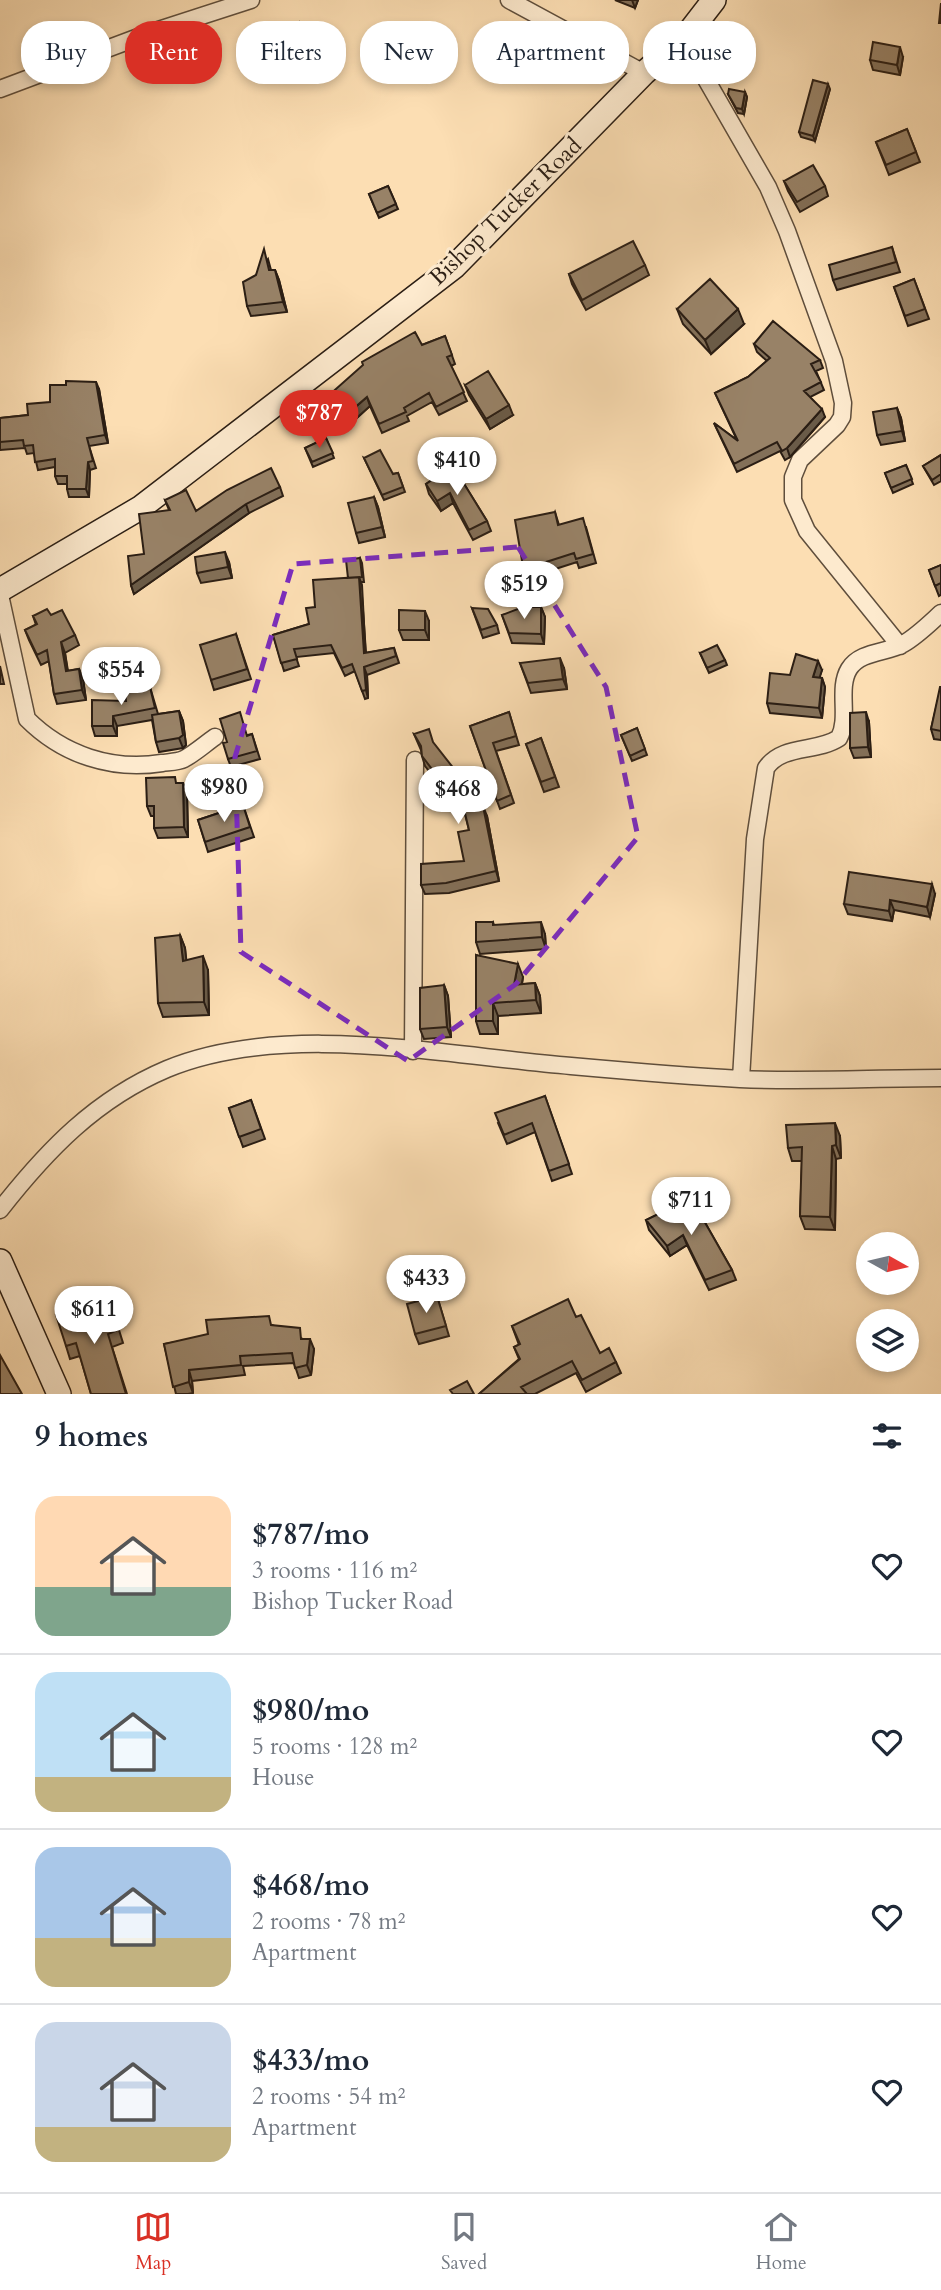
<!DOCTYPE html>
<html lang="en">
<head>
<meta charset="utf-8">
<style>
  :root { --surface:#fff; --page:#f6f6f7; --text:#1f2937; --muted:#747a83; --line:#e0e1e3; --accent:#d93025 }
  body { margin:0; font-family:Cardo,serif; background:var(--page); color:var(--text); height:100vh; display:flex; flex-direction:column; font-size:26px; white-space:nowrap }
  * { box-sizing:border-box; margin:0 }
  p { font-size:23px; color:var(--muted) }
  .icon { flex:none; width:38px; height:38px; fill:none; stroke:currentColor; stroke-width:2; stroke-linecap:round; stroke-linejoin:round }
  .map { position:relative; height:1394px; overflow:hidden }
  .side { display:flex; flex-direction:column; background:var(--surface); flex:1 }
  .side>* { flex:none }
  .banner { position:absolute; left:21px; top:21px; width:900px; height:63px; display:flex; gap:14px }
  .needle { width:46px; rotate:98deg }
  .fabs { position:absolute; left:856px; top:1232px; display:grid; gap:14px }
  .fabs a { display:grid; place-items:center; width:63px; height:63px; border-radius:50%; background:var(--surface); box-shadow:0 4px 10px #0003; font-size:35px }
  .price { position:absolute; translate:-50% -60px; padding:0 16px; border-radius:24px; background:#fff; color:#222; font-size:23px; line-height:46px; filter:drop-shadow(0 2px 4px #0008) }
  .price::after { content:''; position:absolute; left:50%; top:42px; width:21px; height:16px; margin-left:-10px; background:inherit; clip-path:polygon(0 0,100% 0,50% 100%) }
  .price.active { background:var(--accent); color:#fff }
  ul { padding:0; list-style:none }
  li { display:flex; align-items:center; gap:21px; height:175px; padding:0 35px }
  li+li { border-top:2px solid var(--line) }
  li span { display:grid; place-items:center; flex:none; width:196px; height:140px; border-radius:21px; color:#555 }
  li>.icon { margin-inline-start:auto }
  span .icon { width:84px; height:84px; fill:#fffc; stroke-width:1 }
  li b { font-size:30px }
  h2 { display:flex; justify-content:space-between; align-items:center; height:84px; padding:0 35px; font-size:30px }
  .tag { padding:0 24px; border-radius:28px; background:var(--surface); box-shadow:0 4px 10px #0003; font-size:24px; line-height:63px }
  .tag.active { background:var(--accent); color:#fff }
  .dock { display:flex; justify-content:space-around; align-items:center; height:98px; border-top:2px solid var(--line); background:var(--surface); font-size:19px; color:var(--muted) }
  .dock a { display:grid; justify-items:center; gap:4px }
  .dock .active { color:var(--accent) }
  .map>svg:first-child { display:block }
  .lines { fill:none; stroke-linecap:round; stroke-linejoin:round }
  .street-casing { stroke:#5f4e3c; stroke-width:19 }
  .secondary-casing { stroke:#2b1e14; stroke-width:26 }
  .street { stroke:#fdeace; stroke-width:16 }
  .secondary { stroke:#fdeace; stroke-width:23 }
  .wall { fill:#837059; stroke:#2b1e14; stroke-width:2 }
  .shaded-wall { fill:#6a5b48; stroke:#2b1e14; stroke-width:2 }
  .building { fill:#988267; stroke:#2b1e14; stroke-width:2 }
  .marked { fill:none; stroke:#7b2cbf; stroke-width:5; stroke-dasharray:14 9; stroke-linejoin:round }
  .labels { text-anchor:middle; stroke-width:6; stroke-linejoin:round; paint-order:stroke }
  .street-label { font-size:23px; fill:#2b1e14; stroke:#fdeace }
</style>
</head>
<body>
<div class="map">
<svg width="941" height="1394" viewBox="0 0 941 1394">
  <rect width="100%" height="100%" fill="#fcdeb3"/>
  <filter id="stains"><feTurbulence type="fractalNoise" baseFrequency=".00286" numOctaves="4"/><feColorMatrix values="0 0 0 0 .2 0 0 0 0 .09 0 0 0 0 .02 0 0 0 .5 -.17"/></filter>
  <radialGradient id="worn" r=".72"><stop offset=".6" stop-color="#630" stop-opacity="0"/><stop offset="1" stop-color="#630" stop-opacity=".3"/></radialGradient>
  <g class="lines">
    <defs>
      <path id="street" d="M509,0L644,73
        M704,37L703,74L768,187L787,231L834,361L843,403L842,417L837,425L800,460L793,477V500L807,531L900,646
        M0,89L152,32L251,0
        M0,595L27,719C63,755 112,771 162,763C169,762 178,762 184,759C195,753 205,744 215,737
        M413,1051L415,760
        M741,1079L755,839L766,768C783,744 816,753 839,738C850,717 837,689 849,669C860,651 887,653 903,644C917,636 929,624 941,613
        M0,1210C47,1150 96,1099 167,1069C286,1020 446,1056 571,1066C627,1071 684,1076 740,1079C807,1082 874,1078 941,1078"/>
      <path id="secondary" d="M0,590L140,508L454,267L644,73L687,35L714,0
        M0,1261L59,1394"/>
    </defs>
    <use href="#street" class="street-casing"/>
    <use href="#secondary" class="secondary-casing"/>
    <use href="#street" class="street"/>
    <use href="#secondary" class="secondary"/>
  </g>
  <path class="wall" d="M615,0H638L635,8Z
    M299,22L315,66L275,81L259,37Z
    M903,57L900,75L873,70L870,60Z
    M830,89L815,141L801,137L799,132Z
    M745,92L747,97L744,114L738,113L728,94Z
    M907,129L920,162L889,175L876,142Z
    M784,181L825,186L828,196L800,212L788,191Z
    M388,186L398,209L379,218L369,194Z
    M892,247L900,272L837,290L833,280Z
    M268,259L271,270H275L279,280L287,312L251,316L247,306L256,275Z
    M645,265L649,275L586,310L572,284L569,274Z
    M914,279L929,319L908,326L894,287Z
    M677,309L744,324L711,354L683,324Z
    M445,336L455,364L451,366L467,401L439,415L432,402L407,416L409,421L382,433L370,406L349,425L331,405L328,396L422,345Z
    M754,344L820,360L823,368L816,371L824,390L810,397L825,417L790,457L785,460L780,451L737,472L714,423L737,440L715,393L748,377L767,361L757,352Z
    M465,385L513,415L490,429L469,395Z
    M99,389L108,443L89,446L96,468L90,470L89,497H69L67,489V484H58L55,476V467L38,470L34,453L27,454L25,448L0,450V418L28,415L50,402Z
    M897,408L901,418L905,441L881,445L877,435Z
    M326,438L334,458L313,467L305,448Z
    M941,455V481L934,485L923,466Z
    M364,458L393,474L398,473L405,492L384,500Z
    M906,465L913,484L893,493L885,473Z
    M453,466L487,521L491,531L473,540L453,503L441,511L429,494L426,484Z
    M280,487L283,496L249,513L134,594L131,585L144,554L169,510L165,500L196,511Z
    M374,497L378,507L385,537L359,543L356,533Z
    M555,512L559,525L586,527L596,563L579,568L577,562L546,572L550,584L530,592L526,584Z
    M360,558L362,563L364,582H361L366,653L394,648L399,663L367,675L368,698L365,699L355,671L345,676L334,653L296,657L299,666L284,671L273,635L309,624L315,607L348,578Z
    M229,562L232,578L201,583L197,573Z
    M941,565V595L939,596L929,570Z
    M541,607L545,617L544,644L512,643L502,615Z
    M472,608L497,625L499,633L483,638Z
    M51,615L75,635L79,645L65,653L68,671L79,669L83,679L86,700L57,704L54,694L49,661L41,665L29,640L25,630L36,625L33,616Z
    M429,621V640H403L399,630Z
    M236,634L251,679L214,690L211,680Z
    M700,653L725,660L727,665L709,673Z
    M520,663L564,668L567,689L531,693Z
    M0,666L4,684H0Z
    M822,670L819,678H822L825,687L822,718L770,713L767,703L790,675Z
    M150,687L158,714L179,711L183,721L186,745L183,748L159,752L156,742L152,720L117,726V736H95L92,726L126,701Z
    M941,687V740L934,739L931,729Z
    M509,712L519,745L496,751L514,803L500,809L470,726Z
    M869,722L871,757L854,758L850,748Z
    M637,728L647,755L632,761L621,735Z
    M252,734L260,759L231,767L228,759L248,735Z
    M414,734L433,743L487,816L499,881L449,893L425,894L421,885L464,861L469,830L458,786L448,795L425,766L422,756L421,750Z
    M541,738L559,787L544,792L526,744Z
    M178,783H183L187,793L188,837L158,838L154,828V816H151L147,806Z
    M243,805L254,837L208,852L198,820Z
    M935,894L930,917L894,910L892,921L848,914L844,904Z
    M493,922L494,925L545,934L546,949L480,954L476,942Z
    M180,935L185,948L186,960L208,970L209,1015L163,1017L158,1003Z
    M476,955L523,977L522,984L535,983L540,996L541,1013L498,1016V1034H480L476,1021Z
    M444,985L448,996L451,1037L424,1039L420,1029Z
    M545,1096L572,1174L552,1181L535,1132L507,1144L498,1123Z
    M251,1100L265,1139L243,1147L229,1108Z
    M840,1136L841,1158L836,1159L835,1230L805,1229L800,1216L802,1161H792L788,1148Z
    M691,1198L732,1270L736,1280L709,1290L687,1245L670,1256L649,1230L646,1220Z
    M437,1296L449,1336L419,1344L415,1334Z
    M114,1314L123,1343L112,1347L127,1394H91L80,1356L70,1359L66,1346Z
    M576,1317L600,1353L616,1362L621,1373L586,1392L576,1373L535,1394H479L519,1359L514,1347L519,1345L512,1326Z
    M272,1325L303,1339L314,1349L311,1375L299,1378L294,1363L243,1366L245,1375L192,1381L193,1393L188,1394H176L164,1344Z"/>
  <path class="shaded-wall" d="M632,0H638L635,8Z
    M900,47L903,57L900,75L897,65Z
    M828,84L830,89L815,141L813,136Z
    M745,92L747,97L744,114L742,109Z
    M275,270L279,280L287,312L283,302Z
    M738,309L744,324L711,354L705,340Z
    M96,382L99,389L108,443L105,435Z
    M367,397L370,406L349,425L345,416Z
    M509,405L513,415L490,429L486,419Z
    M897,408L901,418L905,441L902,431Z
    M822,409L825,417L790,457L787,448Z
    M88,462L90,470L89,497L86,489Z
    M450,493L453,503L441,511L437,501Z
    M374,497L378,507L385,537L382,527Z
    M246,504L249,513L134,594L131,585Z
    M225,552L229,562L232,578L228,567Z
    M359,577L362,585L366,661L364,653Z
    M541,607L545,617L544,644L541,634Z
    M425,611L429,621V640L425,630Z
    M61,642L65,653L69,682L66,671Z
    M560,658L564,668L567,689L563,679Z
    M818,661L822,670L817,686L813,677Z
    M364,667L367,675L368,698L366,690Z
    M79,669L83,679L86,700L82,690Z
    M822,678L825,687L822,718L819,708Z
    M179,711L183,721L186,745L183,748L179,738Z
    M866,712L869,722L871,757L868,747Z
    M113,716L117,726V736L113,726Z
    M456,776L459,786L448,795L444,785Z
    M183,783L187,793L188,837L184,827Z
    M483,806L487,816L499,881L496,871Z
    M932,884L935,894L930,917L927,907Z
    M890,900L894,910L892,921L889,911Z
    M541,922L545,934L546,949L542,937Z
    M180,935L185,948L188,975L183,961Z
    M203,956L208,970L209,1015L204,1002Z
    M518,964L523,977L519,998L514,985Z
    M535,983L540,996L541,1013L536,1000Z
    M444,985L448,996L451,1037L447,1027Z
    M493,1003L498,1016V1034L493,1021Z
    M835,1123L840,1136L841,1158L836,1145Z
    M832,1146L836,1159L835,1230L830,1217Z
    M683,1235L687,1245L670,1256L667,1246Z
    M310,1339L314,1349L311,1375L307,1365Z
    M189,1370L192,1381L193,1393L189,1382Z"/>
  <path class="building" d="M941,3V23H939Z
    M299,22L311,56L271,71L259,37Z
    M873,42L900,47L897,65L870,60Z
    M813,80L828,84L813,136L799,132Z
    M729,89L745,92L742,109L736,108L728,94Z
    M907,129L916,152L886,165L876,142Z
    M813,165L825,186L797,202L784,181Z
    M388,186L396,204L377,213L369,194Z
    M633,241L645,265L582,300L569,274Z
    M892,247L896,262L833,280L829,265Z
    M264,249L269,270H275L283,302L247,306L243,282L256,275Z
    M710,279L738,309L705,340L677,309Z
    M914,279L925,309L905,316L894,287Z
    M773,321L820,360L811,364L821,382L804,391L822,409L787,448L782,451L777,442L734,464L714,423L738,441L715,393L748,377L770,358L754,344Z
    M415,332L422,345L445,336L452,355L447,357L464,392L436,407L429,393L404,408L406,412L379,424L367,397L345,416L328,396L363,365L362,362Z
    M488,371L509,405L486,419L465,385Z
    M66,381L96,382L105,435L87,438L93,461L88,462L86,489H67V476H55V459L35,462L33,445L24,446L23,440L0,442V418L28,415L27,404L50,402V385H66Z
    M897,408L902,431L877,435L873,412Z
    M326,438L333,453L312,462L305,448Z
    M380,450L393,474L398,473L403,487L382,495L364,458Z
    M941,455V474L932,480L923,466Z
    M906,465L912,479L891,488L885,473Z
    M453,466L487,521L469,530L450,493L437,501L426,484Z
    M271,468L280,487L246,504L131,585L128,556L144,554L139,514L170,510L165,500L186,490L196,511L227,490Z
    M374,497L382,527L356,533L348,503Z
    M555,512L558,525L583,518L593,554L576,559L574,553L543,563L547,575L526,584L515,520Z
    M225,552L228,567L197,573L195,557Z
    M360,558L362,577L348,578L346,560Z
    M941,565V583L935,586L929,570Z
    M359,577L364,653L394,648L396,656L364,667L366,690L362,691L352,664L342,668L331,645L294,649L297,659L281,663L273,635L309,624L306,608L315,607L313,580Z
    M523,607H541V634L509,633L502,615Z
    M472,608L488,609L497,625L481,630Z
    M47,609L51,615L62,610L75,635L61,642L66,671L79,669L82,690L54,694L47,650L37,655L25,630L37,624L33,616Z
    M399,610L425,611V630H399Z
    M236,634L247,669L211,680L200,645Z
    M717,645L725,660L707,668L700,653Z
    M796,654L818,661L813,677L822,678L819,708L767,703L770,673L790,675Z
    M560,658L563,679L528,683L520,663Z
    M150,687L155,708L113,716V726H92V700L126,701L125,691Z
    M940,687H941V731L931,729Z
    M179,711L183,735L179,738L156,742L152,715Z
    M240,712L247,736L252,734L257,751L228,759L223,743L227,742L220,719Z
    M509,712L516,736L493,743L511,795L497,801L470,726Z
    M866,712L868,747L850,748V713Z
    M637,728L645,749L630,756L621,735Z
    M429,729L433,742L483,806L496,871L446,883L421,885V864L464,861L458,832L469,830L456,776L444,785L422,756L421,746L414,734Z
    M541,738L555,777L541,782L526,744Z
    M175,777L176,783H183L184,827L154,828V806H147L146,778Z
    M243,805L250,827L205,842L198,820Z
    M849,872L932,884L927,907L890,900L889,911L844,904Z
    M476,922H493V925L541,922L542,937L476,942Z
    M180,935L183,961L203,956L204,1002L158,1003L155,938Z
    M476,955L518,964L514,985L535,983L536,1000L493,1003V1021H476Z
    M444,985L447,1027L420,1029V988Z
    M545,1096L569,1164L549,1171L532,1123L504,1135L495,1113Z
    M251,1100L261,1129L239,1137L229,1108Z
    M835,1123L836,1145L832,1146L830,1217L800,1216L802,1147L788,1148L786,1125Z
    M691,1198L732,1270L705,1280L683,1235L667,1246L646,1220Z
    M437,1296L446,1326L415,1334L407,1304Z
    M568,1299L576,1317L581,1315L600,1353L609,1348L616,1362L582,1380L572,1361L521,1387L527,1394H479L520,1359L514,1347L520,1344L512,1326Z
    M110,1301L118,1330L108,1334L126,1394H91L76,1343L66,1346L56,1315Z
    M269,1316L271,1325L300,1328L301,1339H310L307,1365L295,1368L292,1353L240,1356L241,1365L189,1370V1382L173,1387L164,1344L208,1334L206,1320Z
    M0,1355L22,1394H0Z
    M467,1381L474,1394H453L450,1390Z"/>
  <path class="marked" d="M518,547L606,687L638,837L516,984L408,1061L241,952L235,757L293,564Z"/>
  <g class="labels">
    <g class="street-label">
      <text transform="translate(505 211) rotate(-44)" y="8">Bishop Tucker Road</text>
    </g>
  </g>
  <rect width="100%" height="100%" filter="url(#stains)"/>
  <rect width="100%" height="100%" fill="url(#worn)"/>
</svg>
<div class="fabs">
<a><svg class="needle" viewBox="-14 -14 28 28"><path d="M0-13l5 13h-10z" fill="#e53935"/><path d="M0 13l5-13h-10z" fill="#747a83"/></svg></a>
<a><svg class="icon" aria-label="layers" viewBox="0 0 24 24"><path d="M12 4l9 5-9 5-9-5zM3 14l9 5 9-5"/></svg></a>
</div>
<b class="price active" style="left:319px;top:450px">$787</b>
<b class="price" style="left:457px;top:497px">$410</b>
<b class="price" style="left:524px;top:621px">$519</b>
<b class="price" style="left:121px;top:707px">$554</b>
<b class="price" style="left:224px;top:824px">$980</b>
<b class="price" style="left:458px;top:826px">$468</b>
<b class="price" style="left:691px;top:1237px">$711</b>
<b class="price" style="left:426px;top:1315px">$433</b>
<b class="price" style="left:94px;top:1346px">$611</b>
<div class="banner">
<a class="tag">Buy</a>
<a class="tag active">Rent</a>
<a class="tag">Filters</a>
<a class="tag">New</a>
<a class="tag">Apartment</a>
<a class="tag">House</a>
</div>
</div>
<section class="side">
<h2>9 homes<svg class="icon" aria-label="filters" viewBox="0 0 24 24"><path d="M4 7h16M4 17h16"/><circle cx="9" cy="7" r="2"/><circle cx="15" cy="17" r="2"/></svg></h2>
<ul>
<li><span style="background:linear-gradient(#ffd9b3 65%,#7fa58c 0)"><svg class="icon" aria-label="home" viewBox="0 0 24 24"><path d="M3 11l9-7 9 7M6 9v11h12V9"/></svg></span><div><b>$787/mo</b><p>3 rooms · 116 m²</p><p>Bishop Tucker Road</p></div><svg class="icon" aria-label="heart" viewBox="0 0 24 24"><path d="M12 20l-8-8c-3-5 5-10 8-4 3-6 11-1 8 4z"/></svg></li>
<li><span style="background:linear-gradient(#bfe0f5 75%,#c2b280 0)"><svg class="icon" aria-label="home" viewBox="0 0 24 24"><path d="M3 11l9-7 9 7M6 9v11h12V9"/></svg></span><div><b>$980/mo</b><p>5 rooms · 128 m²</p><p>House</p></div><svg class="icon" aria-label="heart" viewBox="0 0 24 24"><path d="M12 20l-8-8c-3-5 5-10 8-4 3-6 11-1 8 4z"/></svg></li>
<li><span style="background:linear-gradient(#a9c7e8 65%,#c2b280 0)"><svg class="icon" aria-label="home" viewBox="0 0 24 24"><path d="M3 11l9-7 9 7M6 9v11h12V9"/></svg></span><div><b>$468/mo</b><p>2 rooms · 78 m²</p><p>Apartment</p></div><svg class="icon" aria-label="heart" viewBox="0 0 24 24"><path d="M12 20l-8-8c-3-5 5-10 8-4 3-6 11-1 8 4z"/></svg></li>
<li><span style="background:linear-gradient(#c9d6e8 75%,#c2b280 0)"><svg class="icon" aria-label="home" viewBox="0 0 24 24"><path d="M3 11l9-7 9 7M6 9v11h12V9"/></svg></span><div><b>$433/mo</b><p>2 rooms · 54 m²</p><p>Apartment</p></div><svg class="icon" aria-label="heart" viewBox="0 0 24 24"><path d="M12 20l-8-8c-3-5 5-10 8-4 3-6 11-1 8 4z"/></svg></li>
</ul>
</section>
<nav class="dock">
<a class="active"><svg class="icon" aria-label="map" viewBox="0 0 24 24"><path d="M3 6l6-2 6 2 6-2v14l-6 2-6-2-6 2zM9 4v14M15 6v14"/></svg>Map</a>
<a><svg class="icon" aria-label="saved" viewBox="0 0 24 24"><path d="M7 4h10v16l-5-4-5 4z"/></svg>Saved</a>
<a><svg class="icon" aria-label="home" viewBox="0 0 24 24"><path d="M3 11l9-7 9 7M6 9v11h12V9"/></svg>Home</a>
</nav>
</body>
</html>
